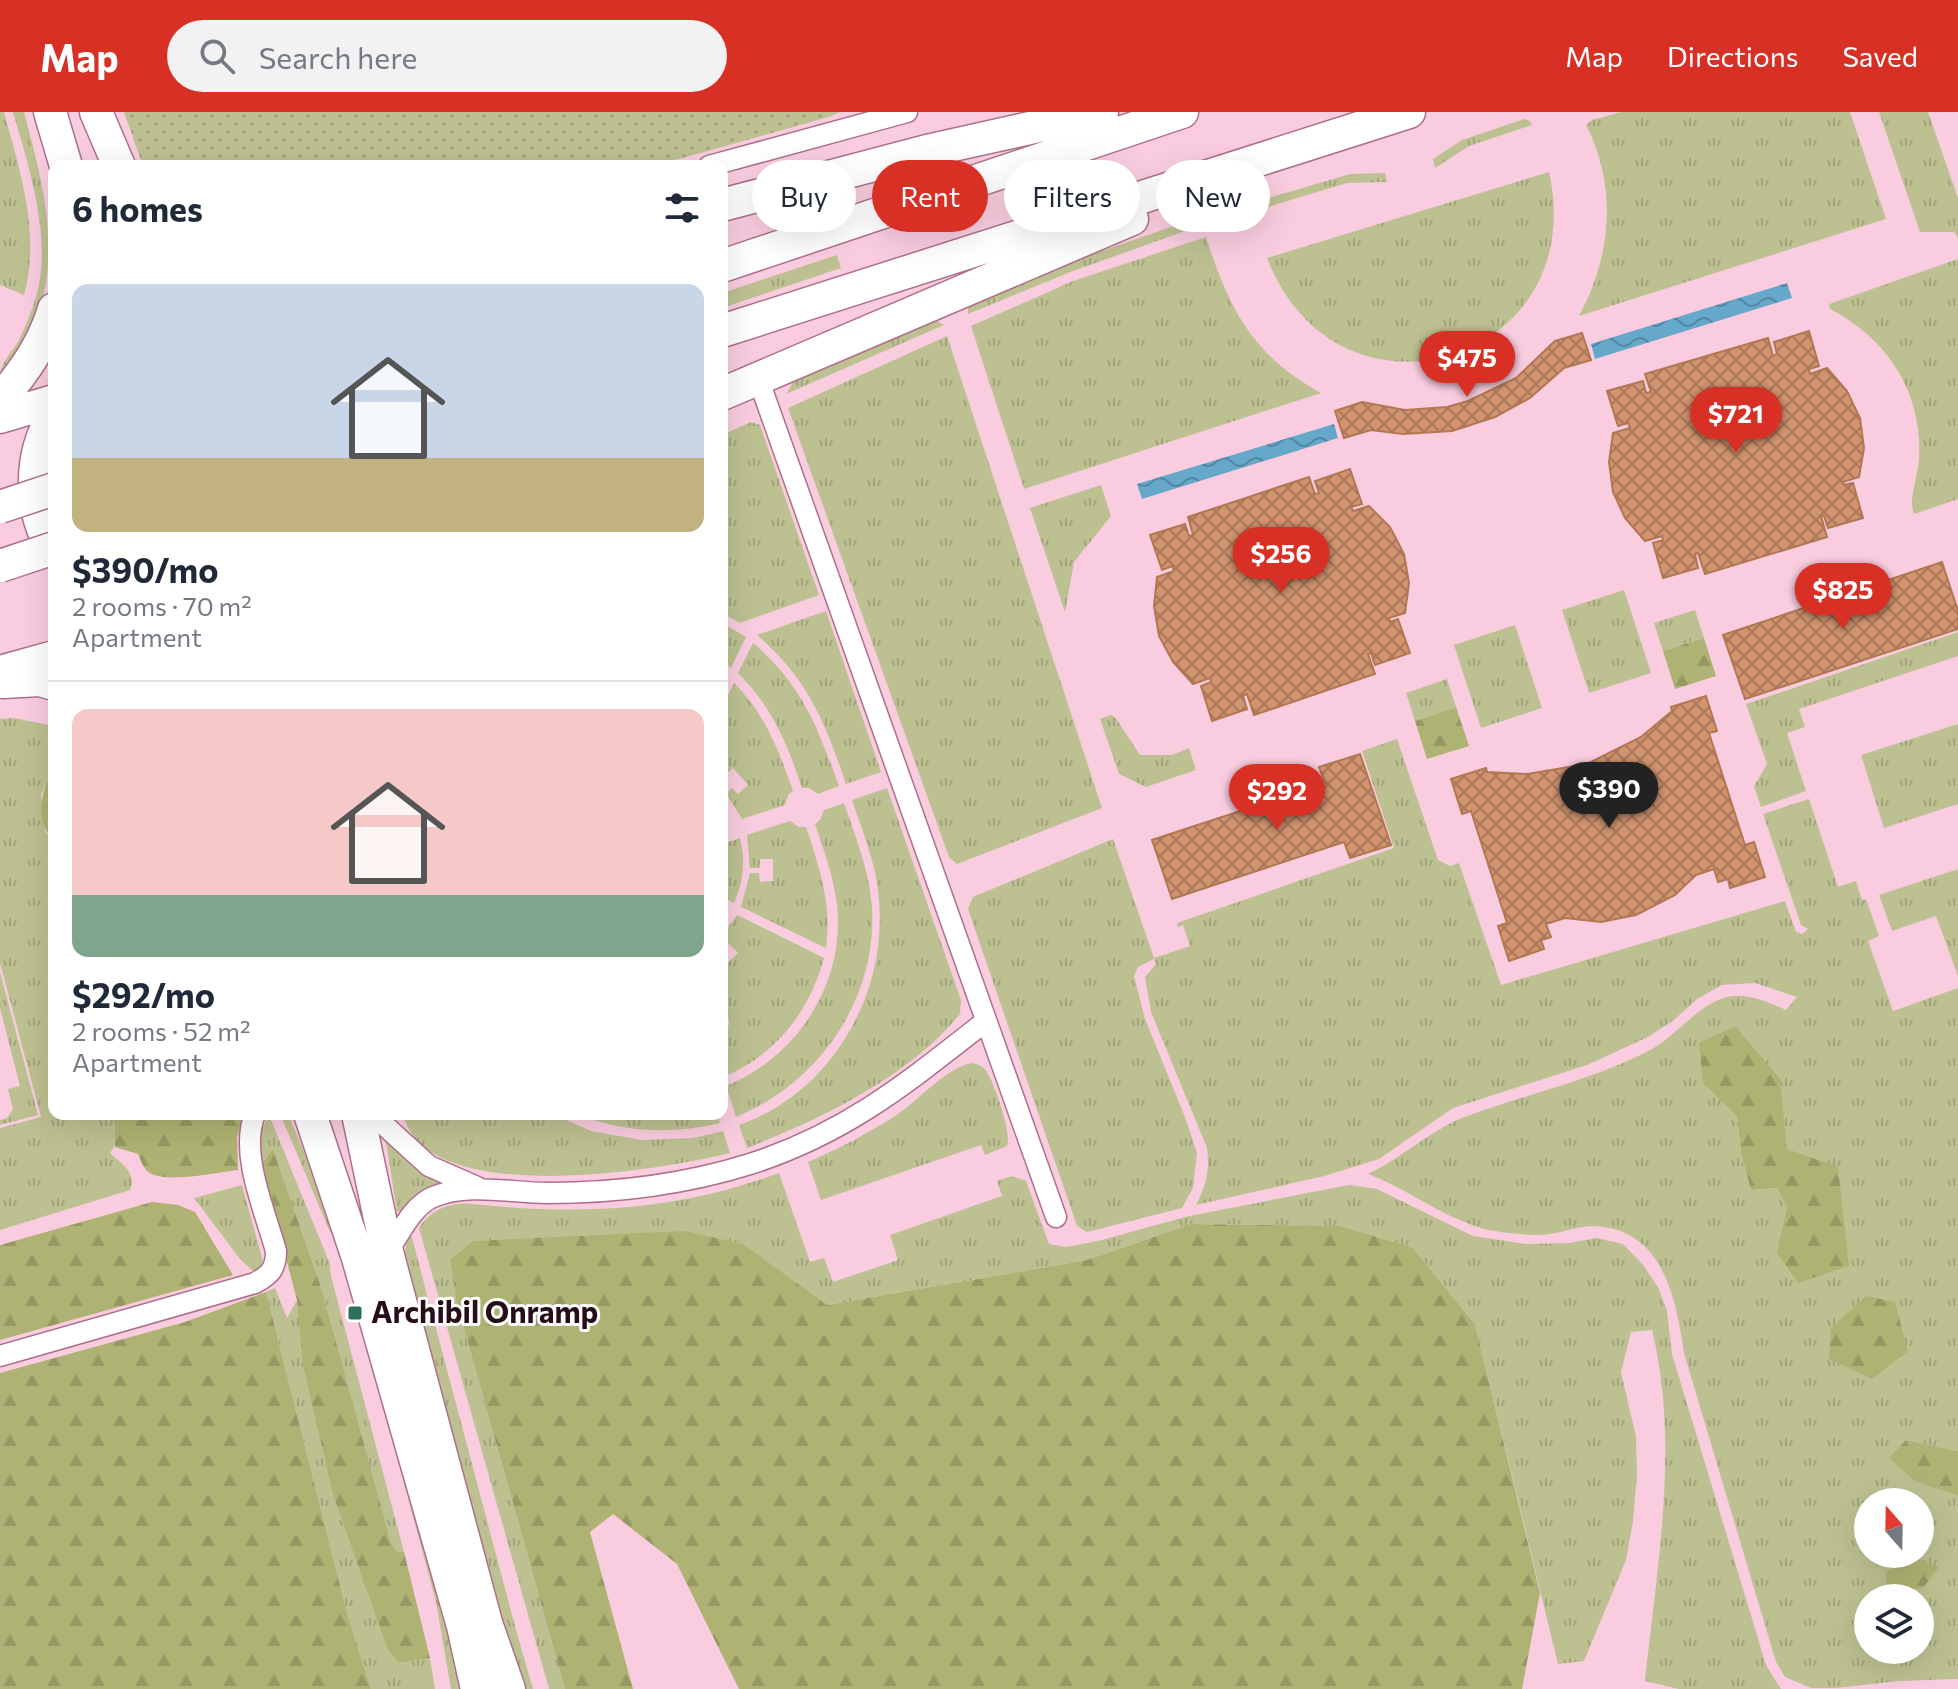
<!DOCTYPE html>
<html lang="en">
<head>
<meta charset="utf-8">
<style>
  :root { --surface:#fff; --page:#f2f2f3; --text:#1f2937; --muted:#747a83; --line:#e0e1e3; --accent:#d93025 }
  body { margin:0; font-family:Commissioner,sans-serif; background:var(--page); color:var(--text); height:100vh; display:flex; flex-direction:column; font-size:30px; white-space:nowrap }
  * { box-sizing:border-box; margin:0 }
  p { font-size:26px; color:var(--muted) }
  .icon { flex:none; width:44px; height:44px; fill:none; stroke:currentColor; stroke-width:2; stroke-linecap:round; stroke-linejoin:round }
  .map { position:relative; flex:1; overflow:hidden }
  .panel { position:absolute; left:48px; top:48px; width:680px; height:960px; display:flex; flex-direction:column; background:var(--surface); border-radius:16px; box-shadow:0 8px 32px #0002 }
  .panel>* { flex:none }
  .guide { position:absolute; left:752px; top:48px; width:760px; height:72px; display:flex; gap:16px }
  .needle { width:52px; rotate:340deg }
  .buttons { position:absolute; left:1854px; top:1376px; display:grid; gap:16px }
  .buttons a { display:grid; place-items:center; width:80px; height:80px; border-radius:50%; background:var(--surface); box-shadow:0 8px 32px #0002; font-size:40px }
  .price { position:absolute; translate:-50% -68px; padding:0 18px; border-radius:28px; background:var(--accent); color:#fff; font-size:26px; line-height:52px; filter:drop-shadow(0 2px 4px #0008) }
  .price::after { content:''; position:absolute; left:50%; top:48px; width:24px; height:18px; margin-left:-12px; background:inherit; clip-path:polygon(0 0,100% 0,50% 100%) }
  .price.selected { background:#222; color:#fff }
  ul { padding:0; list-style:none }
  li { display:grid; align-content:center; gap:16px; height:424px; padding:0 24px }
  li+li { border-top:2px solid var(--line) }
  li span { display:grid; place-items:center; height:248px; border-radius:16px; color:#555 }
  li>.icon { margin-inline-start:auto }
  span .icon { width:144px; height:144px; fill:#fffc; stroke-width:1 }
  li b { font-size:34px }
  h2 { display:flex; justify-content:space-between; align-items:center; height:96px; padding:0 24px; font-size:34px }
  .pill { padding:0 28px; border-radius:36px; background:var(--surface); box-shadow:0 8px 32px #0002; font-size:28px; line-height:72px }
  .pill.selected { background:var(--accent); color:#fff }
  header { display:flex; align-items:center; gap:48px; box-sizing:border-box; height:112px; padding:0 40px; background:var(--accent); color:#fff }
  header strong { font-size:38px }
  nav { display:flex; gap:44px; margin-inline-start:auto; font-size:28px }
  .search { width:560px; height:72px; background:var(--page); display:flex; align-items:center; gap:20px; box-sizing:border-box; padding:0 28px; border-radius:44px; color:var(--muted); font-size:30px }
  .map>svg:first-child { display:block }
  .grass { fill:url(#grass-tufts); fill-rule:evenodd }
  .forest { fill:url(#forest-firs) }
  .park { fill:url(#park-dots) }
  .water { fill:url(#water-waves) }
  .building { fill:url(#building-cross-hatch); stroke:#b17752; stroke-width:2 }
  .lines { fill:none; stroke-linecap:round; stroke-linejoin:round }
  .street-casing { stroke:#af6f8b; stroke-width:23 }
  .primary-casing { stroke:#af6f8b; stroke-width:35 }
  .street { stroke:#fff; stroke-width:20 }
  .primary { stroke:#fff; stroke-width:32 }
  .primary-bridge-casing { stroke:#af6f8b; stroke-width:35; stroke-linecap:butt }
  .primary-bridge { stroke:#fff; stroke-width:32 }
  .poi-dot { fill:#2f6f5d; stroke:#fcfcfc; stroke-width:3 }
  .labels { text-anchor:middle; stroke-width:6; stroke-linejoin:round; paint-order:stroke }
  .poi-label { font-size:30px; font-weight:bold; fill:#260d19; stroke:#fcfcfc; text-anchor:start }
</style>
</head>
<body>
<header>
<strong>Map</strong>
<div class="search"><svg class="icon" aria-label="search" viewBox="0 0 24 24"><circle cx="10" cy="10" r="6"/><path d="M15 15l6 6"/></svg>Search here</div>
<nav><a>Map</a><a>Directions</a><a>Saved</a></nav>
</header>
<div class="map">
<svg width="1958" height="1577" viewBox="0 0 1958 1577">
  <defs>
    <pattern id="grass-tufts" width="24" height="20" patternUnits="userSpaceOnUse" patternTransform="scale(2)"><rect width="24" height="20" fill="#bdc191"/><path d="M3 7l-1-3M5 7V3M7 7l1-3M15 17l-1-3M17 17v-4M19 17l1-3" fill="none" stroke="#a2a57c"/></pattern>
    <pattern id="forest-firs" width="22" height="20" patternUnits="userSpaceOnUse" patternTransform="scale(2)"><rect width="22" height="20" fill="#aeb373"/><path d="M5 1l3.5 6h-7zM16 11l3.5 6h-7z" fill="#969963"/></pattern>
    <pattern id="park-dots" width="8" height="8" patternUnits="userSpaceOnUse" patternTransform="scale(2)"><rect width="8" height="8" fill="#bdc191"/><path d="M2 2h.1M6 6h.1" fill="none" stroke="#a2a57c" stroke-width="1.8" stroke-linecap="round"/></pattern>
    <pattern id="water-waves" width="16" height="10" patternUnits="userSpaceOnUse" patternTransform="scale(2)"><rect width="16" height="10" fill="#65a8ca"/><path d="M0 5q4-4 8 0t8 0" fill="none" stroke="#5387a3"/></pattern>
    <pattern id="building-cross-hatch" width="8" height="8" patternUnits="userSpaceOnUse" patternTransform="scale(2)"><rect width="8" height="8" fill="#d1946f"/><path d="M0 0l8 8M0 8l8-8" fill="none" stroke="#a9775a"/></pattern>
  </defs>
  <rect width="100%" height="100%" fill="#f9cddf"/>
  <path class="grass" d="M0,0H4C20,59 41,122 24,183L0,173Z
    M13,0H24C44,75 67,158 25,230C18,242 8,254 0,265C0,250 12,241 19,228C25,216 31,201 35,188C54,130 29,56 13,0Z
    M1621,0H1850L1886,107L1579,204C1611,145 1618,75 1586,13L1592,8Z
    M1879,0H1928L1958,86V126L1954,120H1920Z
    M1524,7L1530,9L1532,13L1469,34L1435,56L1433,47L1462,28Z
    M1549,60C1592,251 1338,329 1267,146Z
    M1385,61L1387,70L1347,71L1254,99L1251,91L1350,62Z
    M1191,108L1202,113L1073,159L968,202V194L1070,150Z
    M1206,125C1229,197 1253,244 1321,281L1024,377L971,214L1073,169Z
    M837,143L841,156L722,196V181Z
    M1958,147V387L1914,402C1908,387 1918,364 1919,348C1923,281 1888,227 1830,197L1829,192Z
    M936,208L944,213L786,282L793,270Z
    M947,224L1102,696L957,752L949,745L788,296Z
    M751,310L760,313L819,483L740,511L722,501V323Z
    M1101,373L1111,404L1074,450L1065,500L1030,396Z
    M1624,478L1651,561L1589,581L1562,498Z
    M1695,498L1704,526L1663,539L1654,511Z
    M826,499L881,660L846,672C825,610 808,567 757,523Z
    M722,511L746,525L731,556L722,549Z
    M1515,513L1542,596L1481,616L1454,533Z
    M1958,520V544L1799,597L1805,615L1787,621L1806,679L1761,695L1754,674L1767,652L1746,592Z
    M753,531C802,572 818,616 839,674L818,682L809,676H802C787,631 772,595 738,561Z
    M1447,567L1456,595L1415,609L1406,581Z
    M734,571C765,602 779,638 793,679L788,683L785,693L742,707L726,681L732,676L738,682L748,673L733,656L723,665L729,672L722,676V595Z
    M1111,603L1115,605L1140,643H1172L1189,636L1196,658L1146,675L1119,662L1100,607Z
    M14,606L54,614V652L41,683L45,720L54,729V1002H111C115,1016 120,1029 110,1041C122,1052 137,1061 130,1078L0,1118V1016L41,1005L0,851V607Z
    M1958,612V692L1884,716L1861,643Z
    M1397,627L1438,748L1450,754L1459,751L1501,873L1785,789L1796,820L1802,822L1808,817L1801,813L1763,702L1809,687L1838,775L1856,769L1862,788L1866,787L1879,824L1868,829L1893,899L1958,876V1339L1906,1328L1916,1370L1958,1384V1567L1899,1569L1837,1576H1811L1785,1565L1776,1550L1684,1241C1676,1186 1663,1116 1593,1114C1575,1114 1557,1123 1539,1123C1524,1123 1492,1120 1478,1115C1440,1103 1405,1076 1368,1062C1400,1047 1430,1019 1462,1006C1525,982 1592,969 1652,937C1677,923 1699,892 1727,885C1748,880 1767,890 1786,898L1797,885L1755,871L1722,873L1697,887L1674,908L1648,925L1587,953L1453,996L1379,1047L1324,1064L1196,1093C1206,1073 1210,1059 1207,1036L1151,900L1145,865L1156,852L1154,847L1138,855L1134,864L1145,907L1185,1005L1197,1041L1193,1076L1182,1096L1087,1120L1077,1114L968,797L973,785L1113,727L1154,846L1190,834L1183,813L1178,815L1177,811L1394,736L1362,639ZM1780,967L1798,1171L1778,1141L1787,1095L1777,1076L1751,1078L1741,1041L1737,1004ZM1868,1390H1920V1442H1868ZM1868,1486H1920V1538H1868Z
    M887,676L961,888L960,902C909,965 821,1007 747,1036L739,1013C831,981 887,883 879,789C877,754 863,721 852,688Z
    M844,691C854,721 867,752 871,785C882,880 823,969 736,1005L726,974C797,945 845,872 837,794C834,766 824,739 815,712L820,708L824,698Z
    M790,709L799,715H806C820,756 832,793 826,836L741,795L750,761H759L760,770L773,769V747H760V756H750L747,723Z
    M740,726C746,748 743,771 734,791L722,785V732Z
    M1958,757V864L1936,804L1892,819L1879,783Z
    M737,803L824,846C809,900 776,943 723,965L722,929L729,912L728,903L722,889V856L738,841L729,832L722,836V823Z
    M0,860L38,1003L0,1013V1008L7,1006L13,997L8,977L20,974L0,896Z
    M971,951C978,952 983,954 987,960C995,973 1012,1022 1007,1034L985,1043L981,1033L821,1088L808,1050C840,1036 869,1021 898,1002C919,987 947,956 971,951Z
    M280,1002H285L290,1007L337,1117L330,1120Z
    M403,1002H553L591,1019L642,1028L693,1026L723,1019L730,1041C662,1058 425,1098 403,1002Z
    M575,1002H717L720,1011C669,1023 624,1020 575,1002Z
    M269,1003L330,1152L331,1164L404,1440H397L391,1432L322,1178L273,1037L261,1052L260,1021Z
    M385,1023L459,1073L397,1100Z
    M779,1061L810,1150L824,1146L833,1170L898,1148L890,1123L1002,1084L997,1069L1012,1064L1026,1069L1049,1132L1066,1135L1098,1129L1189,1104L1349,1073L1377,1077L1473,1124L1526,1132L1569,1131L1597,1126L1623,1132L1644,1154L1659,1177L1667,1199L1672,1242L1766,1553L1781,1577H1679L1645,1569C1657,1453 1680,1333 1652,1218L1631,1220L1621,1260L1636,1325L1637,1362L1633,1409L1626,1448L1584,1549L1558,1552L1475,1212L1412,1135L1340,1114L1191,1112L1087,1148L827,1193L785,1165L544,1127L473,1129L450,1148L456,1188L565,1577H549L419,1116C431,1097 450,1090 471,1092C581,1103 674,1100 779,1061Z
    M242,1073L264,1153L256,1162L240,1147L194,1086Z
    M411,1122L516,1518L533,1577H523L505,1521L405,1142L406,1130Z
    M340,1124L444,1488L462,1577H451L436,1490L349,1166L333,1127Z
    M275,1176L287,1206L297,1188L301,1220L399,1551L430,1546L435,1577H371L347,1501L266,1180Z"/>
  <path class="forest" d="M1704,526L1716,564L1675,577L1663,539Z
    M1456,595L1469,634L1427,647L1415,609Z
    M54,652V729C32,707 43,677 54,652Z
    M1735,914L1780,967L1787,1037L1838,1055L1849,1154L1798,1171L1777,1141L1787,1095L1777,1076L1751,1078L1741,1041L1737,1004L1703,971L1699,931Z
    M111,1002H244L237,1025L238,1058C218,1060 162,1073 147,1059C143,1055 140,1047 138,1042L115,1035V1015Z
    M273,1037L322,1178L391,1431L397,1440H404L430,1546L399,1551L388,1538L333,1382L303,1253L297,1188L261,1052Z
    M152,1090L178,1093L195,1100L233,1163L0,1228V1133Z
    M1191,1112L1340,1114L1412,1135L1475,1212L1540,1481L1522,1577H739L677,1452L613,1402L590,1420L633,1577H565L456,1188L450,1148L473,1129L684,1119L743,1132L827,1193L1087,1148Z
    M266,1180L347,1501L371,1577H0V1261L185,1210Z
    M1866,1184L1895,1190L1908,1239L1872,1267L1829,1247L1831,1216Z
    M1906,1328L1958,1339V1384L1916,1370L1889,1346Z
    M1912,1445L1939,1455L1923,1476L1887,1480L1886,1460Z"/>
  <path class="park" d="M124,0H840L829,5L654,54H143Z"/>
  <path class="water" d="M1787,171L1792,186L1595,247L1591,232Z
    M1334,312L1338,326L1142,387L1137,372Z"/>
  <path class="building" d="M1809,219L1819,254L1809,257L1810,262L1827,256L1847,279L1860,306L1864,336L1859,365L1843,370L1844,373L1853,371L1863,406L1828,416L1824,404H1821L1827,425L1705,462L1698,441L1695,442L1698,456L1663,466L1653,431L1663,428L1662,424L1645,429L1625,406L1613,380L1609,350L1613,321L1630,316L1628,311L1618,314L1607,279L1643,269L1646,281L1651,280L1645,262L1768,226L1773,244L1777,242L1774,230Z
    M1582,221L1591,248L1564,256L1530,286L1495,305L1452,319L1403,322L1371,318L1344,326L1335,299L1362,290L1405,298L1447,295L1468,289L1516,266L1555,229Z
    M1350,357L1362,392L1351,395L1353,399L1369,394L1390,415L1404,442L1409,471L1405,501L1389,506L1390,510L1398,507L1410,541L1375,553L1371,541L1368,542L1375,562L1254,603L1247,582L1243,584L1247,597L1212,609L1201,574L1211,570L1210,566L1193,572L1173,550L1159,524L1154,494L1157,465L1174,459L1172,454L1162,458L1150,423L1185,412L1189,424L1193,423L1188,405L1309,365L1315,382L1319,381L1315,369Z
    M1942,450L1958,499V517L1745,587L1723,523Z
    M1706,584L1717,619L1709,621L1745,733L1754,730L1765,765L1730,776L1728,767L1718,770L1714,757L1696,763L1675,783L1636,803L1601,810L1565,806L1546,812L1551,825L1541,828L1544,837L1509,849L1498,814L1507,811L1471,699L1462,702L1451,667L1486,656L1487,660L1527,662L1587,652L1641,625L1672,599L1671,595Z
    M1360,642L1391,733L1350,746L1344,730L1172,787L1152,728L1325,671L1319,655Z"/>
  <g class="lines">
    <defs>
      <path id="street" d="M709,54L907,0
        M758,266L1056,1105
        M372,1002L429,1054L477,1075
        M387,1140C400,1122 412,1094 433,1085C468,1070 510,1081 547,1081C617,1081 683,1073 750,1052C847,1021 908,970 986,909
        M0,1244L255,1171C270,1163 276,1157 276,1139C265,1099 239,1041 255,1002"/>
      <path id="primary" d="M50,0L66,54
        M96,0L119,54
        M722,93L931,38L1102,0
        M722,154L1182,0
        M722,219L1409,0
        M722,282L1132,107
        M0,287C24,261 44,231 54,197
        M54,303C29,342 28,399 54,438
        M0,305L54,289
        M0,560L54,545
        M3,570L40,568L54,572
        M310,1002L358,1146L463,1514L477,1577
        M358,1002L387,1140L486,1511L509,1577"/>
    </defs>
    <use href="#street" class="street-casing"/>
    <use href="#primary" class="primary-casing"/>
    <use href="#street" class="street"/>
    <use href="#primary" class="primary"/>
    <defs>
      <path id="primary-bridge" d="M0,395L54,377
        M0,454L54,436"/>
    </defs>
    <use href="#primary-bridge" class="primary-bridge-casing"/>
    <use href="#primary-bridge" class="primary-bridge"/>
  </g>
  <rect class="poi-dot" x="347" y="1193" width="16" height="16" rx="4"/>
  <g class="labels">
    <g class="poi-label">
      <text x="371" y="1211">Archibil Onramp</text>
    </g>
  </g>
</svg>
<div class="buttons">
<a><svg class="needle" viewBox="-14 -14 28 28"><path d="M0-13l5 13h-10z" fill="#e53935"/><path d="M0 13l5-13h-10z" fill="#747a83"/></svg></a>
<a><svg class="icon" aria-label="layers" viewBox="0 0 24 24"><path d="M12 4l9 5-9 5-9-5zM3 14l9 5 9-5"/></svg></a>
</div>
<b class="price" style="left:1467px;top:287px">$475</b>
<b class="price" style="left:1736px;top:343px">$721</b>
<b class="price" style="left:1281px;top:483px">$256</b>
<b class="price" style="left:1843px;top:519px">$825</b>
<b class="price selected" style="left:1609px;top:718px">$390</b>
<b class="price" style="left:1277px;top:720px">$292</b>
<div class="guide">
<a class="pill">Buy</a>
<a class="pill selected">Rent</a>
<a class="pill">Filters</a>
<a class="pill">New</a>
</div>
<section class="panel">
<h2>6 homes<svg class="icon" aria-label="filters" viewBox="0 0 24 24"><path d="M4 7h16M4 17h16"/><circle cx="9" cy="7" r="2"/><circle cx="15" cy="17" r="2"/></svg></h2>
<ul>
<li><span style="background:linear-gradient(#c9d6e8 70%,#c2b280 0)"><svg class="icon" aria-label="home" viewBox="0 0 24 24"><path d="M3 11l9-7 9 7M6 9v11h12V9"/></svg></span><div><b>$390/mo</b><p>2 rooms · 70 m²</p><p>Apartment</p></div></li>
<li><span style="background:linear-gradient(#f6c9c9 75%,#7fa58c 0)"><svg class="icon" aria-label="home" viewBox="0 0 24 24"><path d="M3 11l9-7 9 7M6 9v11h12V9"/></svg></span><div><b>$292/mo</b><p>2 rooms · 52 m²</p><p>Apartment</p></div></li>
</ul>
</section>
</div>
</body>
</html>
